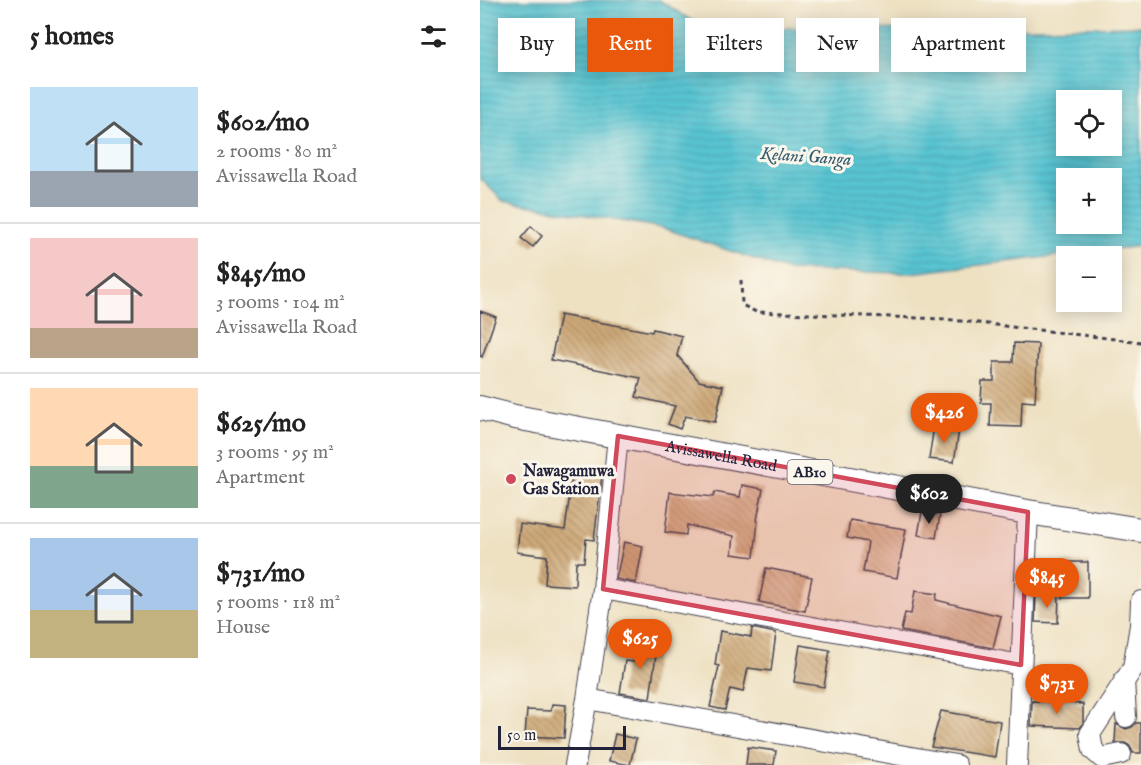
<!DOCTYPE html>
<html lang="en">
<head>
<meta charset="utf-8">
<style>
  :root { --surface:#fff; --page:#f6f6f6; --text:#222; --muted:#767676; --line:#e0e0e0; --accent:#ea580c }
  body { margin:0; font-family:"IM FELL English",serif; background:var(--page); color:var(--text); height:100vh; display:flex; flex-direction:column; font-size:22px; white-space:nowrap }
  * { box-sizing:border-box; margin:0 }
  p { font-size:20px; color:var(--muted) }
  .icon { flex:none; width:33px; height:33px; fill:none; stroke:currentColor; stroke-width:2; stroke-linecap:round; stroke-linejoin:round }
  .map { position:relative; flex:1; overflow:hidden }
  .drawer { display:flex; flex-direction:column; background:var(--surface); width:480px }
  .drawer>* { flex:none }
  .hud { position:absolute; left:18px; top:18px; width:552px; height:54px; display:flex; gap:12px }
  .controls { position:absolute; left:576px; top:90px; display:grid; gap:12px }
  .controls a { display:grid; place-items:center; width:66px; height:66px; border-radius:0px; background:var(--surface); box-shadow:0 3px 15px #0003; font-size:30px }
  .scale { position:absolute; left:18px; bottom:15px; width:128px; box-sizing:border-box; padding-left:6px; border:3px solid #22223b; border-top:0; font-size:16px; line-height:21px; white-space:nowrap; color:#22223b; -webkit-text-stroke:4px #fbf7ec; paint-order:stroke }
  .price { position:absolute; translate:-50% -51px; padding:0 14px; border-radius:21px; background:var(--accent); color:#fff; font-size:20px; line-height:39px; filter:drop-shadow(0 2px 3px #0008) }
  .price::after { content:''; position:absolute; left:50%; top:36px; width:18px; height:14px; margin-left:-9px; background:inherit; clip-path:polygon(0 0,100% 0,50% 100%) }
  .price.current { background:#222; color:#fff }
  ul { padding:0; list-style:none }
  li { display:flex; align-items:center; gap:18px; height:150px; padding:0 30px }
  li+li { border-top:2px solid var(--line) }
  li span { display:grid; place-items:center; flex:none; width:168px; height:120px; border-radius:0px; color:#555 }
  li>.icon { margin-inline-start:auto }
  span .icon { width:72px; height:72px; fill:#fffc; stroke-width:1 }
  li b { font-size:26px }
  h2 { display:flex; justify-content:space-between; align-items:center; height:72px; padding:0 30px; font-size:26px }
  .tag { padding:0 21px; border-radius:0px; background:var(--surface); box-shadow:0 3px 15px #0003; font-size:21px; line-height:54px }
  .tag.current { background:var(--accent); color:#fff }
  main { display:flex; flex:1; min-height:0 }
  .map>svg:first-child { display:block }
  .water { fill:url(#water-rules); stroke:#3d7386; stroke-width:1.5; fill-rule:evenodd }
  .building { fill:url(#building-back-hatch) }
  .lines { fill:none; stroke-linecap:round; stroke-linejoin:round }
  .minor-casing { stroke:#413f4f; stroke-width:22 }
  .major-casing { stroke:#413f4f; stroke-width:26 }
  .path { stroke:#413f4f; stroke-width:3; stroke-dasharray:4.5 4.5; stroke-linecap:butt }
  .minor { stroke:#fff; stroke-width:20 }
  .major { stroke:#fff; stroke-width:24 }
  .marked { fill:#d1495b; fill-opacity:0.2; stroke:#d1495b; stroke-width:4.5; stroke-linejoin:round }
  .poi-dot { fill:#d1495b; stroke:#fbf7ec; stroke-width:2 }
  .labels { text-anchor:middle; stroke-width:6; stroke-linejoin:round; paint-order:stroke }
  .shield { fill:#fbf7ec; stroke:#636270; stroke-width:1.5 }
  .shield-label { font-size:15px; font-weight:bold; fill:#22223b }
  .street-label { font-size:16px; fill:#22223b; stroke:#fbf7ec }
  .poi-label { font-size:16px; font-weight:bold; fill:#22223b; stroke:#fbf7ec; text-anchor:start }
  .water-label { font-size:18px; font-style:italic; fill:#355b70; stroke:#fbf7ec }
</style>
</head>
<body>
<main>
<section class="drawer">
<h2>5 homes<svg class="icon" aria-label="filters" viewBox="0 0 24 24"><path d="M4 7h16M4 17h16"/><circle cx="9" cy="7" r="2"/><circle cx="15" cy="17" r="2"/></svg></h2>
<ul>
<li><span style="background:linear-gradient(#bfe0f5 70%,#9aa5b1 0)"><svg class="icon" aria-label="home" viewBox="0 0 24 24"><path d="M3 11l9-7 9 7M6 9v11h12V9"/></svg></span><div><b>$602/mo</b><p>2 rooms · 80 m²</p><p>Avissawella Road</p></div></li>
<li><span style="background:linear-gradient(#f6c9c9 75%,#b9a48a 0)"><svg class="icon" aria-label="home" viewBox="0 0 24 24"><path d="M3 11l9-7 9 7M6 9v11h12V9"/></svg></span><div><b>$845/mo</b><p>3 rooms · 104 m²</p><p>Avissawella Road</p></div></li>
<li><span style="background:linear-gradient(#ffd9b3 65%,#7fa58c 0)"><svg class="icon" aria-label="home" viewBox="0 0 24 24"><path d="M3 11l9-7 9 7M6 9v11h12V9"/></svg></span><div><b>$625/mo</b><p>3 rooms · 95 m²</p><p>Apartment</p></div></li>
<li><span style="background:linear-gradient(#a9c7e8 60%,#c2b280 0)"><svg class="icon" aria-label="home" viewBox="0 0 24 24"><path d="M3 11l9-7 9 7M6 9v11h12V9"/></svg></span><div><b>$731/mo</b><p>5 rooms · 118 m²</p><p>House</p></div></li>
</ul>
</section>
<div class="map">
<svg width="661" height="765" viewBox="0 0 661 765">
  <defs>
    <pattern id="water-rules" width="6" height="5" patternUnits="userSpaceOnUse" patternTransform="scale(1.5)"><rect width="6" height="5" fill="#58c4d1"/><path d="M0 2.5h6" fill="none" stroke="#4ca8b4"/></pattern>
    <pattern id="building-back-hatch" width="6" height="6" patternUnits="userSpaceOnUse" patternTransform="scale(1.5)"><rect width="6" height="6" fill="#cea978"/><path d="M-1 5l2 2M0 0l6 6M5-1l2 2" fill="none" stroke="#a78964"/></pattern>
  </defs>
  <rect width="100%" height="100%" fill="#fbf7ec"/>
  <filter id="ink" filterUnits="userSpaceOnUse"><feTurbulence type="fractalNoise" baseFrequency=".0167" numOctaves="2"/><feDisplacementMap in="SourceGraphic" scale="12" xChannelSelector="R" yChannelSelector="G"/><feConvolveMatrix kernelMatrix="1 2 1 2 8 2 1 2 1" color-interpolation-filters="sRGB"/></filter>
  <filter id="wash" filterUnits="userSpaceOnUse"><feTurbulence type="fractalNoise" baseFrequency=".008" numOctaves="4" result="noise"/><feDisplacementMap in="SourceGraphic" scale="24" xChannelSelector="R" yChannelSelector="G"/><feGaussianBlur stdDeviation="1.35" result="paint"/><feColorMatrix in="noise" values="0 0 0 0 0 0 0 0 0 0 0 0 0 0 0 0 0 1.4 0 .05"/><feComposite in="paint" operator="in"/></filter>
  <g filter="url(#wash)">
    <rect width="100%" height="100%" fill="#eee1c2"/>
    <path class="water" d="M0,0H179L222,27L451,30L661,26V246L430,273L306,270L183,228L23,201L0,178V26L2,24L0,21ZM586,100H632V146H586ZM586,178H632V224H586Z"/>
    <g id="blocks">
      <path class="building" d="M51,226L62,236L53,247L41,238Z
        M0,311L16,317L2,357L0,356Z
        M80,315L172,332L173,329L202,336L197,355L219,381L243,386L235,422L205,416L200,429L188,424L195,406L156,397L161,378L71,360Z
        M534,343L558,344L555,402L542,401L541,427L510,426L511,403H501L502,381H514V362H533Z
        M454,426L479,430L474,462L449,459Z
        M93,471L122,475L114,540L106,539L104,562H96L95,586L65,584L67,556L37,552L40,524L85,530Z
        M262,485L283,489L277,520L278,521L274,557L252,554L254,536L207,525L206,535L185,532L190,492L233,497L235,492L260,497Z
        M442,512L460,515L456,538L438,535Z
        M370,520L426,529L417,578L383,572L388,542L367,538Z
        M144,542L163,546L156,583L136,579Z
        M582,562H608V598H582Z
        M286,568L332,577L325,611L279,602Z
        M435,591L457,594L456,600L521,616L513,648L421,631L425,613L431,614Z
        M556,595H579L578,623L555,622Z
        M272,628L296,633L291,671L268,668L263,692L250,689L245,710L230,707L239,666L235,665L240,631L271,637Z
        M154,640H178L170,698L140,693L145,661L154,662Z
        M320,645L350,650L344,687L314,682Z
        M552,701L603,704V724L600,728L551,726Z
        M72,704L86,705L84,738L45,736L47,710L71,711Z
        M461,711L520,721L515,757L451,747Z
        M656,723H661V753H653L650,746L645,743H635L636,724L646,729L652,727Z
        M135,734L156,739L150,765L129,761Z
        M268,747L296,751L294,765H266Z"/>
    </g>
  </g>
  <g filter="url(#ink)">
    <use href="#blocks" fill-opacity="0" stroke="#413f4f" stroke-width="1.5"/>
    <g class="lines">
      <defs>
        <path id="minor" d="M123,589L541,665
          M644,680L646,717
          M107,699L476,765
          M641,754L622,758L613,750L610,734L653,668L660,625L661,601
          M95,765L107,699L123,589L138,436
          M537,765L548,512"/>
        <g id="major">
          <path id="s1" d="M0,408L35,417L548,512L661,530"/>
        </g>
      </defs>
      <use href="#minor" class="minor-casing"/>
      <use href="#major" class="major-casing"/>
      <path class="path" d="M261,280L262,305L276,312L464,319L661,342"/>
      <use href="#minor" class="minor"/>
      <use href="#major" class="major"/>
    </g>
  </g>
  <path class="marked" d="M138,436L548,512L541,665L123,589Z"/>
  <circle class="poi-dot" cx="31" cy="479" r="6"/>
  <g class="labels">
    <rect class="shield" x="307.5" y="460" width="45" height="24" rx="4.5"/>
    <g class="shield-label">
      <text x="330" y="477">AB10</text>
    </g>
    <g class="street-label">
      <text dy="6" stroke="none"><textPath href="#s1" startOffset="246">Avissawella Road</textPath></text>
    </g>
    <g class="poi-label">
      <text x="43" y="476">Nawagamuwa<tspan x="43" dy="18">Gas Station</tspan></text>
    </g>
    <g class="water-label">
      <text transform="translate(326 156) rotate(4)" y="6">Kelani Ganga</text>
    </g>
  </g>
</svg>
<div class="controls">
<a><svg class="icon" aria-label="locate" viewBox="0 0 24 24"><circle cx="12" cy="12" r="6"/><path d="M12 2v4M12 18v4M2 12h4M18 12h4"/></svg></a>
<a>+</a>
<a>−</a>
</div>
<div class="scale">50 m</div>
<b class="price" style="left:464px;top:444px">$426</b>
<b class="price current" style="left:449px;top:525px">$602</b>
<b class="price" style="left:567px;top:609px">$845</b>
<b class="price" style="left:160px;top:670px">$625</b>
<b class="price" style="left:577px;top:715px">$731</b>
<div class="hud">
<a class="tag">Buy</a>
<a class="tag current">Rent</a>
<a class="tag">Filters</a>
<a class="tag">New</a>
<a class="tag">Apartment</a>
</div>
</div>
</main>
</body>
</html>
